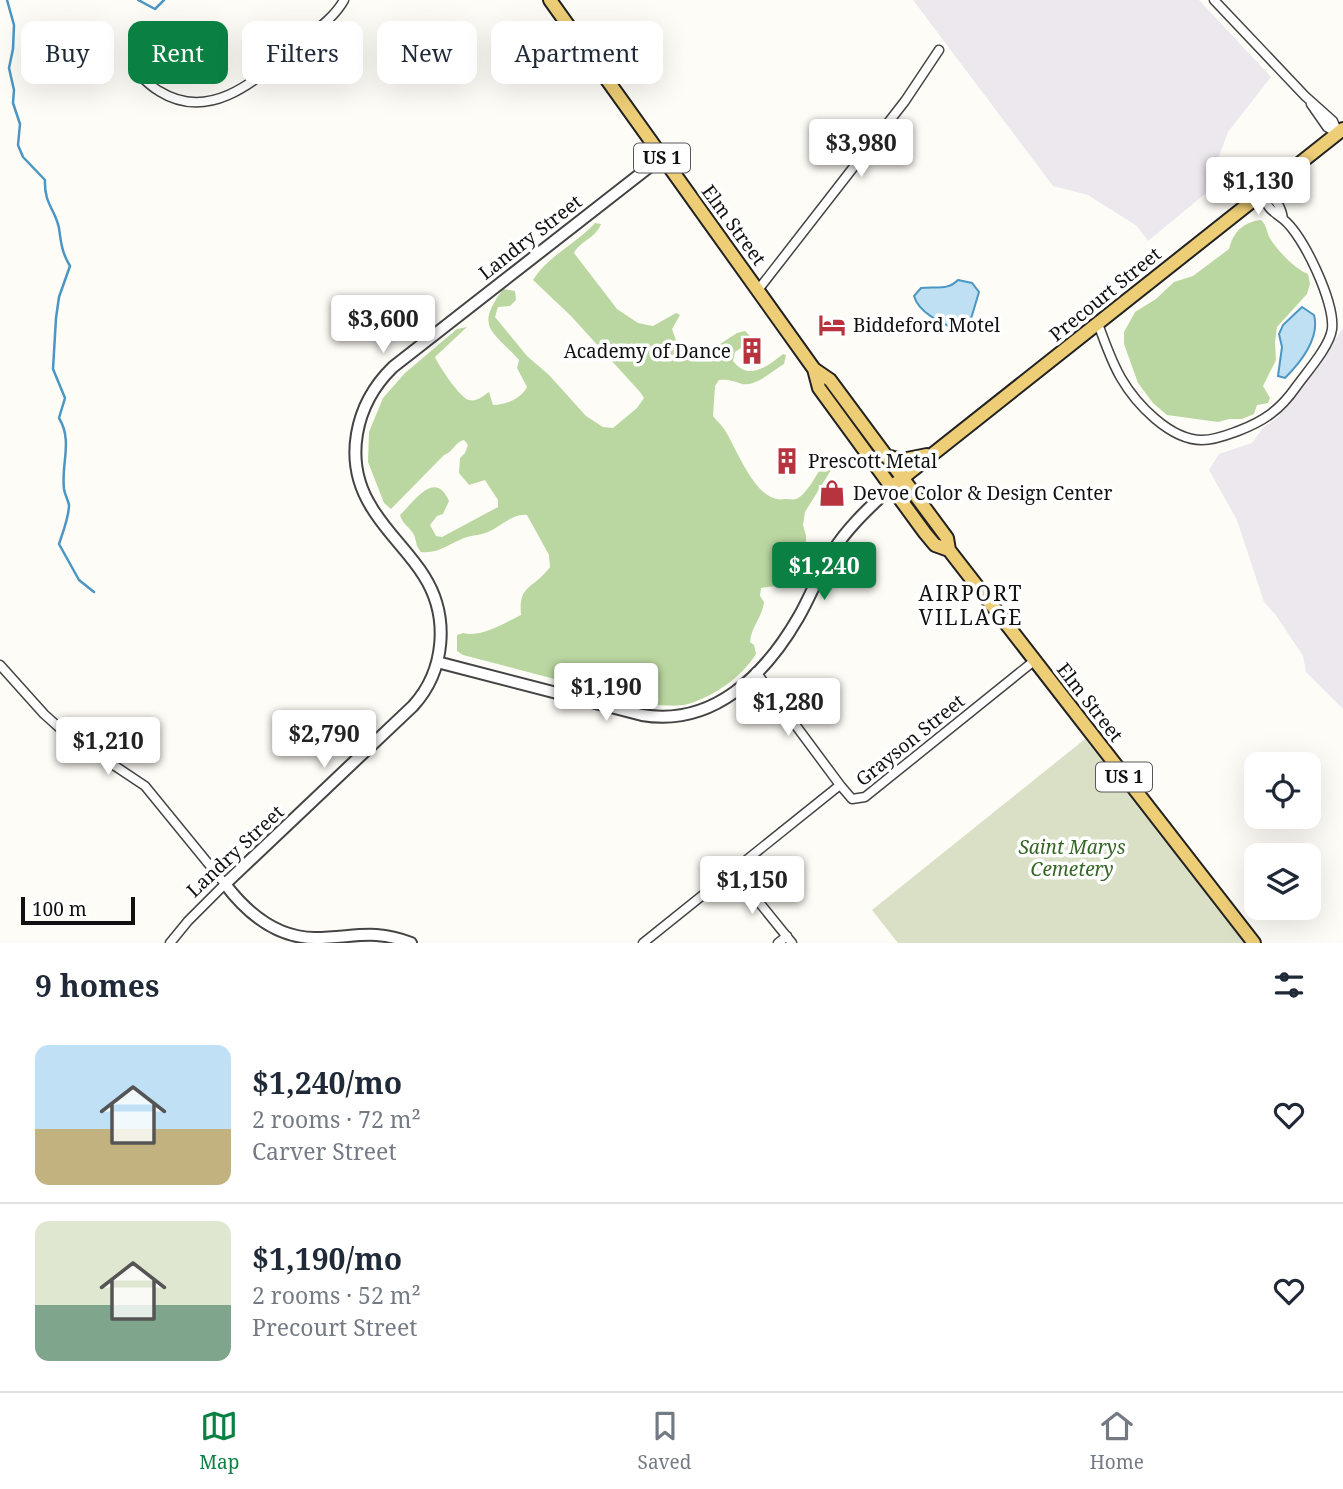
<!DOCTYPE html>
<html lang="en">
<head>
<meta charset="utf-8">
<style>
  :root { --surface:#fff; --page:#f2f2f3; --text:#1f2937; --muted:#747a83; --line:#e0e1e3; --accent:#0b8043 }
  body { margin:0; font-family:"Noto Serif",serif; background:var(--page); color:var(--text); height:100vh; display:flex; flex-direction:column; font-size:26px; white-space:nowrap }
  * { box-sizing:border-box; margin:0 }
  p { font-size:23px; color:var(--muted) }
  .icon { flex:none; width:38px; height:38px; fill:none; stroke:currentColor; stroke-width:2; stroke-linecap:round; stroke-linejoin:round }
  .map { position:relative; height:943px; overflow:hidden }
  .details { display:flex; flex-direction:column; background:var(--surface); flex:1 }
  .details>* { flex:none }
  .top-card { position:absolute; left:21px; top:21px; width:700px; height:63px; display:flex; gap:14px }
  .fabs { position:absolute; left:1244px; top:752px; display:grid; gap:14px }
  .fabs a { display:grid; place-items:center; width:77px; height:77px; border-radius:14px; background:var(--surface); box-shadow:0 7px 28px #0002; font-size:35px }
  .scale { position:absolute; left:21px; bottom:18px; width:114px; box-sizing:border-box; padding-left:7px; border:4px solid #111; border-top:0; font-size:19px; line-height:24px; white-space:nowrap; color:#111; -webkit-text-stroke:5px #fff; paint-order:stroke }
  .price { position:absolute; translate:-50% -60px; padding:0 16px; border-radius:7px; background:#fff; color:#222; font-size:23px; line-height:46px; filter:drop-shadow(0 2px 4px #0008) }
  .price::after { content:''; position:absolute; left:50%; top:42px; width:21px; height:16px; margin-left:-10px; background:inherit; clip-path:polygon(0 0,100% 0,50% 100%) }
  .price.active { background:var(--accent); color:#fff }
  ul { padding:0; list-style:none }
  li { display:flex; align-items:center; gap:21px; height:175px; padding:0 35px }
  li+li { border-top:2px solid var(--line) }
  li span { display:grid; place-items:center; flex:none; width:196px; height:140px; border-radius:14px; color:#555 }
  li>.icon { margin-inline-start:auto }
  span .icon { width:84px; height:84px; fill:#fffc; stroke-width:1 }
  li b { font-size:30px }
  h2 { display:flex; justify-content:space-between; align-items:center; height:84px; padding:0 35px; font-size:30px }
  .tag { padding:0 24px; border-radius:14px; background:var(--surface); box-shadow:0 7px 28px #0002; font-size:24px; line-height:63px }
  .tag.active { background:var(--accent); color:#fff }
  .tab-bar { display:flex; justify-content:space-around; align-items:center; height:98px; border-top:2px solid var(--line); background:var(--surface); font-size:19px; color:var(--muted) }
  .tab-bar a { display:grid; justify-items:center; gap:4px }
  .tab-bar .active { color:var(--accent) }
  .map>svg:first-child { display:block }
  .industrial { fill:#ede7ee }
  .forest { fill:#bbd7a1 }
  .cemetery { fill:#d9e0c6 }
  .water { fill:#bee0f2; stroke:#4b96c3; stroke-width:2 }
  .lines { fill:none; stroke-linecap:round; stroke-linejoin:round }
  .stream { stroke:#4b96c3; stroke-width:2.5 }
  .minor-casing { stroke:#444; stroke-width:11 }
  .tertiary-casing { stroke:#444; stroke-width:14 }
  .primary-casing { stroke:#222; stroke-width:16 }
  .minor { stroke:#fff; stroke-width:8 }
  .tertiary { stroke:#fff; stroke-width:10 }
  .primary { stroke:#edcd76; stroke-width:12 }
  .labels { text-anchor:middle; stroke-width:7; stroke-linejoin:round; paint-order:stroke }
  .shield { fill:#fff; stroke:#585858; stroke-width:2 }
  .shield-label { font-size:18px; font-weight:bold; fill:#111 }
  .street-label { font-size:19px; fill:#111; stroke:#fff }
  .poi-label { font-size:19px; fill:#111; stroke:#fff; text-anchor:start }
  .park-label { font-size:19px; font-style:italic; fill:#346525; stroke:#fff }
  .neighbourhood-label { font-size:21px; letter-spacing:2px; fill:#111; stroke:#fff }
</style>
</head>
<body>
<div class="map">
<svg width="1343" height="943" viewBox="0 0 1343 943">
  <rect width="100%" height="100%" fill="#fefcf6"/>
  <path class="industrial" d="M913,0H1199L1271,77L1228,132L1205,194L1148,241L1137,226L1088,195L1053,186Z
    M1343,328V709L1306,672L1303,656L1275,614L1264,602L1237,520L1209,470L1219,454L1252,443L1263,428L1278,417Z"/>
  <path class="forest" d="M1261,220C1268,227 1266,233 1271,240C1278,251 1296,270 1308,274L1310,284L1307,294L1277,327L1275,342L1276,360L1263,386L1270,398L1268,403L1257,405L1254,414L1242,419H1229L1218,422L1167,415L1153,403L1138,383L1124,344V332L1135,312L1156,299L1174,282L1193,276L1229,249C1233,232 1243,222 1261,220Z
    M595,223L601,224C596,238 580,241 574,253L617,309L638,323L653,326L676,313L680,315L672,329L681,355L690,360L700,357L737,333L745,331L750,336L751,341L735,352L733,361C748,381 767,367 783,354L786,355L784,364C772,371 756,387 742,384C733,381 728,379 719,380L715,386L713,416C716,420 721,424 724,429C737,448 756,505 785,499C789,499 793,500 796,499C810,493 818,467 831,457L836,458V462L805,512L803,525L806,536V555L801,570L784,585L761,588L760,596L764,602C762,618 751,627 750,642L754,645L756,654C741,678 714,696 688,704C678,707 664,705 653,705L463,655L457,651V635L463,633C482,638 504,623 521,615C518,584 534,589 550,567L549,555L527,515C513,513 501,526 488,532C481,535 474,535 467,537C449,543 440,554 421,552C415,545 417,542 414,535C410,527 402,524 400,515C413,503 435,468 449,501L443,514L437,516L430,525L436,536L442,537L498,507V500L485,480L469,485L459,473L460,458L465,453L468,445L464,440C455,442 453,452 444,455L391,509L384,503L368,462L369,432L383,398L405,373L457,329L467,327L435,357C438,365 461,399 469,400C477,402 483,396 489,392L493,405C505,405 521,399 527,387L517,368L519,360C491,329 475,328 503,289L515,291L516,300L510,306L498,307L495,317L527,356L549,375L586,416L603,427L613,428L637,408L644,398L640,392L571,316L533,280C549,255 576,244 595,223Z"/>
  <path class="cemetery" d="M1085,739L1247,943H898L872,910Z"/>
  <path class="water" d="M958,280L972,283L979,292L970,322L965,331L961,332C944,324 919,314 914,296L921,288C936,286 947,291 958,280Z
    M1302,307L1314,315C1320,338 1300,363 1285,378L1278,376L1282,347L1279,334L1283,325Z"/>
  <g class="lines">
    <path class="stream" d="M7,0L14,25L13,49L9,68L14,90L13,103L20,124L18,145L23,157L45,180C44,204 55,209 59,228C61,243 62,253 70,266L59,297L56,318L53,369L65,398L59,418C73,441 61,463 64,489C65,495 68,500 69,505C69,517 63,532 59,544L79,580L94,592
      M138,0L155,9L164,0"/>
    <defs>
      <path id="minor" d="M1214,0L1305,96L1333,121L1338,133
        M134,70C142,77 150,86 159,91C210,123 256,80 293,49C310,34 333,20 344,0
        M1311,104L1327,127L1337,133
        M1263,191C1275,198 1281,205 1283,219
        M758,290L905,101L939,50
        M1098,324C1105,342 1111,361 1121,378C1136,404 1170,440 1202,440C1215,440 1227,435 1238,431C1264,421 1280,410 1296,387C1306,373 1330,346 1332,329C1335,303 1304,236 1283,219C1269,208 1268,210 1263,191
        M0,665L44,714L64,732L145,786L225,884L188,921L170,943
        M756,672L840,785
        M733,870L792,943
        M643,943L840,785L852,799L865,797L1034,661
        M778,943L787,936"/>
      <path id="tertiary" d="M437,662L642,715C713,727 765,675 798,618C811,596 819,572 833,551C848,527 869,508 890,488
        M411,943C373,928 353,938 315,938C277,938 247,913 225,884L413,706C445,671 450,617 424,576C409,552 387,533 372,508C342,461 355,404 393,367L662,157"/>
      <path id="primary" d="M550,0L814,369L830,380L947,538L949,550L1254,943
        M814,369L819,388L925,533L935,545L949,550
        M886,456L902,460L927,455
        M890,488L1343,129"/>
    </defs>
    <use href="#minor" class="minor-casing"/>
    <use href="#tertiary" class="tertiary-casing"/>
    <use href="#primary" class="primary-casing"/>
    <use href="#minor" class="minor"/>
    <use href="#tertiary" class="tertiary"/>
    <use href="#primary" class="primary"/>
  </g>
  <defs>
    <symbol id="hotel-bare" viewBox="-9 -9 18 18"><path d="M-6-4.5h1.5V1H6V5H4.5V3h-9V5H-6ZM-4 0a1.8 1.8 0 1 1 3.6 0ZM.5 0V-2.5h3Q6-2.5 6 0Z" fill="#b7333d" stroke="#fff" stroke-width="2.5" paint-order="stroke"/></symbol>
    <symbol id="building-bare" viewBox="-9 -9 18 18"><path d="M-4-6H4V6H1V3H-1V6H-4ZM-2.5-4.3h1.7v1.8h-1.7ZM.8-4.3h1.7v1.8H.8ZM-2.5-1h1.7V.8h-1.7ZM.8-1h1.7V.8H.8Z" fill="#b7333d" stroke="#fff" stroke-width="2.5" paint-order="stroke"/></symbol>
    <symbol id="shop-bare" viewBox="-9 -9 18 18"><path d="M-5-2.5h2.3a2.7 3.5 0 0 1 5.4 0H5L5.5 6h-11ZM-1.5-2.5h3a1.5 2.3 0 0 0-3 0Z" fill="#b7333d" stroke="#fff" stroke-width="2.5" paint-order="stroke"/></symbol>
  </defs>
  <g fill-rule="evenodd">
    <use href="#hotel-bare" x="813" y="306" width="38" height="38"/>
    <use href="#building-bare" x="733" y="332" width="38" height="38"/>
    <use href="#building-bare" x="768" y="442" width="38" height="38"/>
    <use href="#shop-bare" x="813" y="474" width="38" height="38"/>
  </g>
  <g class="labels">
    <g class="shield">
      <rect x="634" y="143.5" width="56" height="29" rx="5"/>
      <rect x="1096" y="762.5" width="56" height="29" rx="5"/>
    </g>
    <g class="shield-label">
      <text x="662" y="164">US 1</text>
      <text x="1124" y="783">US 1</text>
    </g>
    <g class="street-label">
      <text transform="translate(734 225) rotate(54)" y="7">Elm Street</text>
      <text transform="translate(530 237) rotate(-38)" y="7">Landry Street</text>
      <text transform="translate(1105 294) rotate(-39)" y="7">Precourt Street</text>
      <text transform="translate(1090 702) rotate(52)" y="7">Elm Street</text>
      <text transform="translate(910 740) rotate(-39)" y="7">Grayson Street</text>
      <text transform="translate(235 851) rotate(-43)" y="7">Landry Street</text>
    </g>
    <g class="poi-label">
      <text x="853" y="332">Biddeford Motel</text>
      <text x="731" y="358" text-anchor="end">Academy of Dance</text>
      <text x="808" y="468">Prescott Metal</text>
      <text x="853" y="500">Devoe Color &amp; Design Center</text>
    </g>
    <g class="park-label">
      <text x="1072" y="854">Saint Marys<tspan x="1072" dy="22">Cemetery</tspan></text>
    </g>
    <g class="neighbourhood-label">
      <text x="971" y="601">AIRPORT<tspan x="971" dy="24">VILLAGE</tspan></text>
    </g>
  </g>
</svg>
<div class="fabs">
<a><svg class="icon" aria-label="locate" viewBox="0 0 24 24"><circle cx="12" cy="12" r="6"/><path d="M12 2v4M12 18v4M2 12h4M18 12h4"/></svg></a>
<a><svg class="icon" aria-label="layers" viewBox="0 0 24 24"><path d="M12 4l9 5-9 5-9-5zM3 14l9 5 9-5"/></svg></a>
</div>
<div class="scale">100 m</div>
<b class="price" style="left:861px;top:179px">$3,980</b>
<b class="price" style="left:1258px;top:217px">$1,130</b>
<b class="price" style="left:383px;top:355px">$3,600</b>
<b class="price active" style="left:824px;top:602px">$1,240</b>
<b class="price" style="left:606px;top:723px">$1,190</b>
<b class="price" style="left:788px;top:738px">$1,280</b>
<b class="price" style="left:324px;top:770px">$2,790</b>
<b class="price" style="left:108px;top:777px">$1,210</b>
<b class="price" style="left:752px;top:916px">$1,150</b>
<div class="top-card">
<a class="tag">Buy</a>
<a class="tag active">Rent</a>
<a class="tag">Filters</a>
<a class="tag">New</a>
<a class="tag">Apartment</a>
</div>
</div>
<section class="details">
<h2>9 homes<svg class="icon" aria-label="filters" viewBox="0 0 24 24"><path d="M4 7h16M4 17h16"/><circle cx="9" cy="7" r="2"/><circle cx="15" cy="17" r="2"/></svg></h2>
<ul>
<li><span style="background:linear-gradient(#bfe0f5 60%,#c2b280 0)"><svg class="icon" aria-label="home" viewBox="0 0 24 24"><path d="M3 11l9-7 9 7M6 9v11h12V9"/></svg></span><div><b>$1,240/mo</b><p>2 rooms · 72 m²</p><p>Carver Street</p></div><svg class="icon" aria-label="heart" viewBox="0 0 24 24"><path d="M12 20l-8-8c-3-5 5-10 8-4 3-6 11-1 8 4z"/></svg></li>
<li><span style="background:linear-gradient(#dfe7d0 60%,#7fa58c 0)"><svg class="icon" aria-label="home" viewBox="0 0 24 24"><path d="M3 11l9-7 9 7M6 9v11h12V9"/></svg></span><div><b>$1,190/mo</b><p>2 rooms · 52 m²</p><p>Precourt Street</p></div><svg class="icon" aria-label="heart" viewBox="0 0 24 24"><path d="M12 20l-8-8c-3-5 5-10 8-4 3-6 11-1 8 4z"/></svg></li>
</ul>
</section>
<nav class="tab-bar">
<a class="active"><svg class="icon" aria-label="map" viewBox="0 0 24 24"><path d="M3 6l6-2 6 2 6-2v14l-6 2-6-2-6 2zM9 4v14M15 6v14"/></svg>Map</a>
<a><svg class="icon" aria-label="saved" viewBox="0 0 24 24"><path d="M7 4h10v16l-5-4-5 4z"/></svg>Saved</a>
<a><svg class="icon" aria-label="home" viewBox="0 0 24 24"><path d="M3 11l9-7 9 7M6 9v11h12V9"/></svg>Home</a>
</nav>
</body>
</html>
